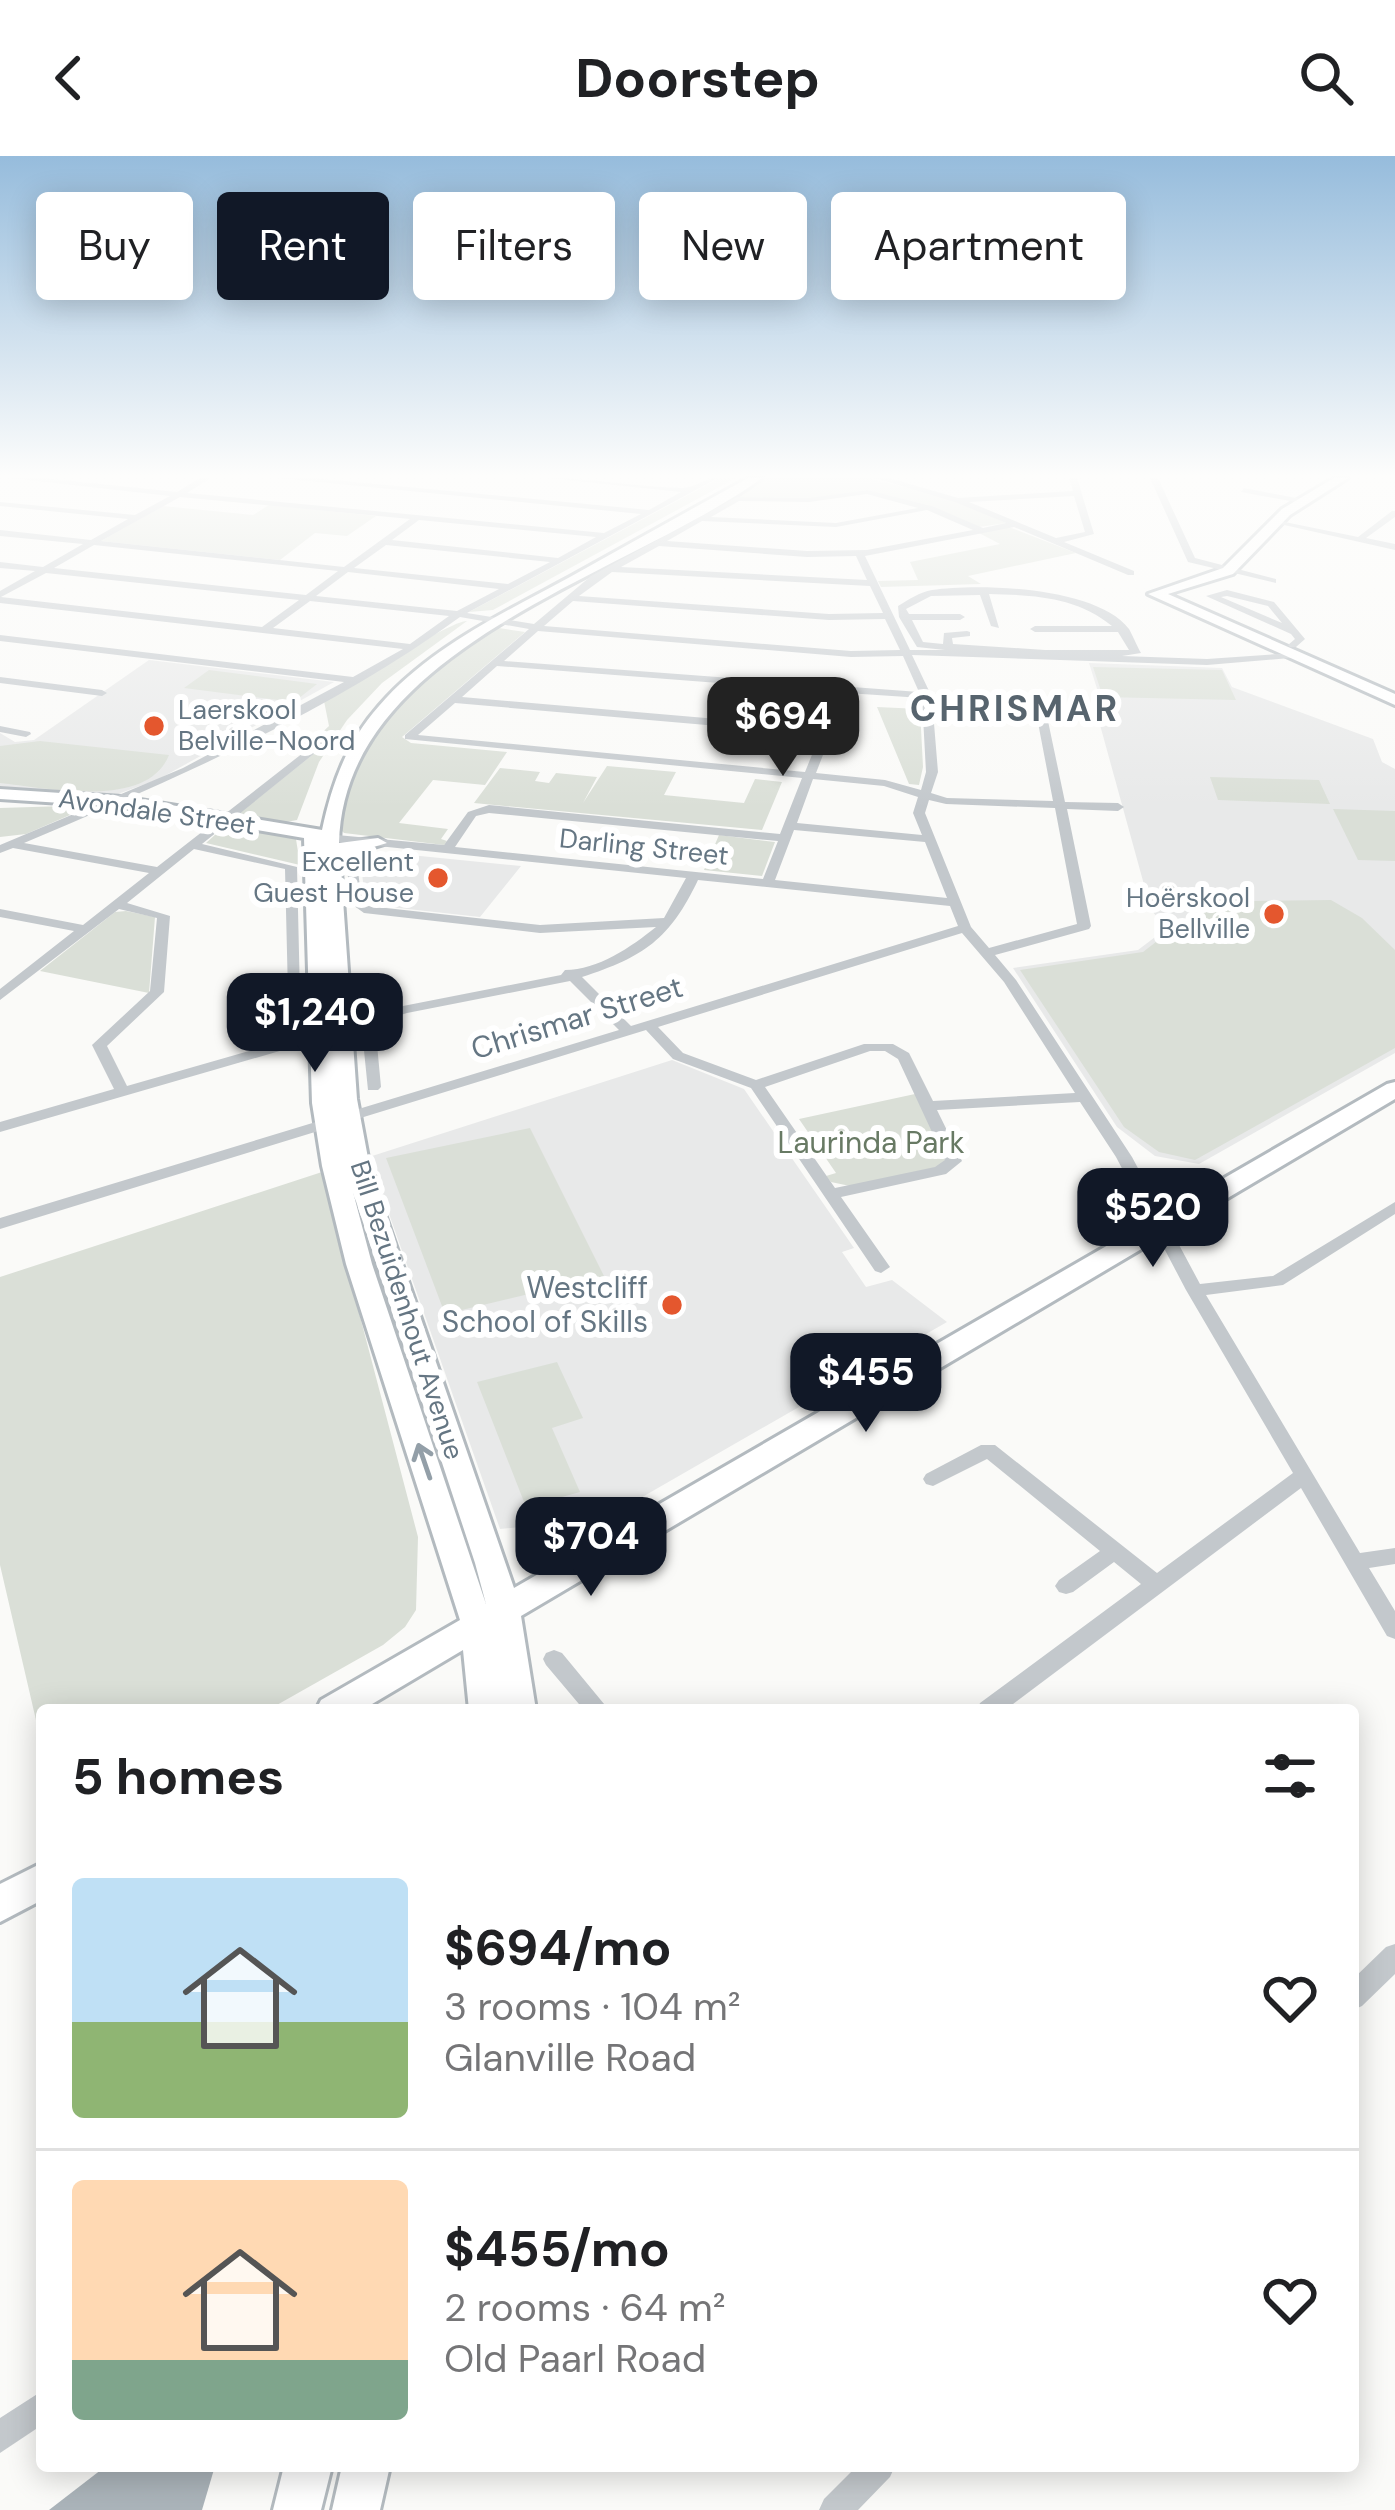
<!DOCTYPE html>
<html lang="en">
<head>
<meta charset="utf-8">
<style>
  :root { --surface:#fff; --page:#f6f6f6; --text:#202124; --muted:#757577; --line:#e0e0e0; --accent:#111827 }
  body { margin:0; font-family:"DM Sans",sans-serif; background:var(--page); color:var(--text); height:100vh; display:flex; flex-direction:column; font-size:45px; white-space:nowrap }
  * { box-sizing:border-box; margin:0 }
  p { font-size:39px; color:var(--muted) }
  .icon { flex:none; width:66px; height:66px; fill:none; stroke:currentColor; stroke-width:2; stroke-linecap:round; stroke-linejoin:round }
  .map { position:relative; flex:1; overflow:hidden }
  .details { position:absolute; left:36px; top:1548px; width:1323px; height:768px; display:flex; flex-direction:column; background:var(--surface); border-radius:12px; box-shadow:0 6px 30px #0003 }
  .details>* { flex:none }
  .banner { position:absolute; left:36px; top:36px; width:1323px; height:108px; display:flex; gap:24px }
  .price { position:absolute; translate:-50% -102px; padding:0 27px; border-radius:24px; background:var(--accent); color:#fff; font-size:39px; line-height:78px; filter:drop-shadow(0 3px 6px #0008) }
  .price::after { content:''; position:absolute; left:50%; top:72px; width:36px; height:27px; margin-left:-18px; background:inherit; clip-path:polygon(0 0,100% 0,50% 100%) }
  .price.selected { background:#222; color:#fff }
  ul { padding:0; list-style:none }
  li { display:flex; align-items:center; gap:36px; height:300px; padding:0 36px }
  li+li { border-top:3px solid var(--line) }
  li span { display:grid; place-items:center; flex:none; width:336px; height:240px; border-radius:12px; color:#555 }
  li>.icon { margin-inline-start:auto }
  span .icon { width:144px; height:144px; fill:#fffc; stroke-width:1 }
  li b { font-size:51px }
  h2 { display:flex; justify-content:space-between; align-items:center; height:144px; padding:0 36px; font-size:51px }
  .pill { padding:0 42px; border-radius:12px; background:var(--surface); box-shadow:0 6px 30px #0003; font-size:42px; line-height:108px }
  .pill.selected { background:var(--accent); color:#fff }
  header { display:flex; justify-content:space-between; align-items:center; height:156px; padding:0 36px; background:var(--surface); font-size:54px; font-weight:700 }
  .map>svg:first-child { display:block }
  .built { fill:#e8e9e9 }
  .green { fill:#dadfd7 }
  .building { fill:#aab3b9 }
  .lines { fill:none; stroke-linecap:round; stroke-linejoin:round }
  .secondary-casing { stroke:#b3babf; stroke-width:6 }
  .street { fill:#c3c8cc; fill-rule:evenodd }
  .secondary { fill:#fff; fill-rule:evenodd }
  .oneway { stroke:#939fa8 }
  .poi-dot { fill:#e4572e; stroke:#fff; stroke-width:4.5 }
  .labels { text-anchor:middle; stroke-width:12; stroke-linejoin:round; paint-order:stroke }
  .far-poi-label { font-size:27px; fill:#657683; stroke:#fff; text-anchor:end }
  .far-street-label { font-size:27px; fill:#657683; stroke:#fff }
  .street-label { font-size:30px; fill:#657683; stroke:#fff }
  .park-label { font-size:30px; fill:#687a64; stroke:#fff }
  .poi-label { font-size:30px; fill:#657683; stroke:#fff; text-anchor:end }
  .far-district-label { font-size:36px; font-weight:bold; letter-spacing:3px; fill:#57646e; stroke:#fff }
</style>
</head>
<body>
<header><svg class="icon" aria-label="back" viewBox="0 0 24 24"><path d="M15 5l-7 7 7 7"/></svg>Doorstep<svg class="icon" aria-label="search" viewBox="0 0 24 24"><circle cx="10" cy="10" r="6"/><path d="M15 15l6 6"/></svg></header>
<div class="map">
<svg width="1395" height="2354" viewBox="0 0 1395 2354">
  <rect width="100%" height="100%" fill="#fafaf8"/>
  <path class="built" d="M149,504L334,526L159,623L118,638H54L0,630V577L15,586L34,584Z
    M1089,507L1222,512L1232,531L1373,583L1382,606L1395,613V897L1199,1008L1155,1000L1117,971L1013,812L1138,794L1167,772L1151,754L1097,558H1102L1103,552Z
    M370,695L521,710L480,761L372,749L365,745L360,698Z
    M672,904L744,933L854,1092L842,1096L866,1131L892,1124L947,1166L604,1363L500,1373L369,1001Z"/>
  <path class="green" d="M736,322L493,454L469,456L718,323Z
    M765,322H867L950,342L1006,367L979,371L928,349L865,334L815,342L733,341Z
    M269,349L376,360L347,380L315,377L280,404L101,385L163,350L253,359Z
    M1009,371L1076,397L968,420L981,428L881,431L878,425L918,424L910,406L1000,388L979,377Z
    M467,465L382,527L347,564L319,606L297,664L281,667L237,659L326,588L313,585L329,570L324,545C347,531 451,464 467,465Z
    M499,472L525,476L402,581L411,587L507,596L485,629L433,624L399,667L448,673L441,683L447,685L444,689L344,677L340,673C343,655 345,634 352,617C380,560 438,494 499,472Z
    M1093,511L1222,514L1236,544L1103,541Z
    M209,514L317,528L294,546L184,532Z
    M877,551L920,553L923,611L919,629L909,628Z
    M40,585L169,599C147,654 47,632 0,627V590Z
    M607,610L676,616L664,639L744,647L755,623L782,626L762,674L474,647L500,612L540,616L535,625L549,627L556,617L597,621L583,647Z
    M1210,621L1319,624L1330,648L1218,644Z
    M65,650L76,651L77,656L26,678L0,681V652Z
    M1333,653L1395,655V705L1358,704Z
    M226,669L296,683L300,709L206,687Z
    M719,679L775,686L762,720L704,714Z
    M1331,744L1362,762L1395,794V892L1195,1004L1159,996L1124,971L1020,814L1143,796L1192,758L1247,745Z
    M126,755L155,761L149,837L40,815L115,756Z
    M915,938L947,1003L938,1011L850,1030L831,1026L826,1020L836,1017L799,963Z
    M530,972L604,1120L445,1158L386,1002Z
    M322,1016L418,1381L416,1454L405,1471L383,1489L268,1554H42V1590L0,1409V1121Z
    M557,1206L583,1262L552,1272L580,1336L526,1351L477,1226Z"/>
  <path class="building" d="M106,2310H215L202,2354H49Z"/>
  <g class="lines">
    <defs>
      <path id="secondary" d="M748,322H762C630,419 344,489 339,687L378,682L387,687L340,701L357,943L371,1018L514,1432L1387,928L1395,926V943L521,1460L536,1554H469L463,1494L362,1554H316L321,1544L460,1464L346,1108L322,1010L312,947L304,682L122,651L0,643V633L122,641L322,674C332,627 347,586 379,550C429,492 503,457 570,421C629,388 688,355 748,322ZM353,1036L475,1407L486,1448L372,1108Z
        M1334,322H1348L1290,359L1233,418L1168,438L1395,538V549L1148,438L1223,412L1282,353Z
        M42,1707V1744L0,1766V1728Z
        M284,2310H332L321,2354H273Z
        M342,2310H390L380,2354H332Z"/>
    </defs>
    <use href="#secondary" class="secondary-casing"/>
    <path class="street" d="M10,322H43L177,336L200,322H211L187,337L604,377L641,358L279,322H313L649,354L681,336L548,322C593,322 637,331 682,332C695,332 704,322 718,322L467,457L534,468L591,420L737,341L809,342L867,334L932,350L983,372L1006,367L955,346L875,322H889L958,342L1073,335L1069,322H1077L1094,378L1064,386L1134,415V419H1128L1014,371L865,400L910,494H945L917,491L899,461L898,450C908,444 920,436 932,434C980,427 1097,431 1129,473C1132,478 1137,490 1141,497L1122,500L1207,503L1293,497L1295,499L1290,502L1207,509L912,499L930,537L1044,546L1065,646L1118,647L1124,651L1118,655L1067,653L1091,770L1089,773L995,799L1016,824L1132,1001L1200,1128L1273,1120L1395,1046V1058L1283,1129L1206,1139L1360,1397L1395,1392V1408L1369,1412L1395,1455V1483L1387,1480L1301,1332L1005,1554H977L980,1547L1141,1428L1114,1406L1073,1436L1066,1438L1059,1436L1055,1430L1059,1424L1100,1395L987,1303L933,1330L926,1328L923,1323L926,1318L981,1289H995L1157,1417L1293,1317L1186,1134L1116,1001L1080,946L937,954L962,1005L946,1018L841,1041L890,1111L881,1117L875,1115L751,932L673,903L646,874L0,1073V1062L619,874L570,825L407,857L375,867L381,931L378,934H368L361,865L363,862L403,850L561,819L565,814C598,814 631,791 656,771L540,777L364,757L350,747L346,697L356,700L362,746L368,750L540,769L664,762L686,722L330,685L324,681L326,678L444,689L468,656L489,649L780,678L802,622L405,583V579L529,473L460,461C328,557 175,623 24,687L157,711L317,586L326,588L202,688L297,711L301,883L290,892L0,976V966L114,933L92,889L150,835L157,762L119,753L0,844V833L74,775L0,761V753L83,769L149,717L13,692L0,697V689L183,612L344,526L0,485V479L353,521L403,493L0,447V435L35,415L0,412V406L43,411L83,388L0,380V374L91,384L128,363L0,350V346L135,359L170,340ZM867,338L918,352L836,367L711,361L739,345L809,346ZM1074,340L1085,376L1056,382L969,346ZM180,341L410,363L344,411L101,385ZM927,354L973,374L867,394L807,395L667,385L702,365L836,371ZM419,364L596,381L558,402L392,384ZM94,389L338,415L306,439L54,412ZM386,389L550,406L508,428L354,412ZM659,390L807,401L856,400L867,424L621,411ZM348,416L499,433L457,455L316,440ZM612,416L870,430L883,457L829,458L579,440ZM46,417L299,444L262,471L1,441ZM989,438C1034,439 1077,441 1112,470H1035L1030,473L1035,476H1118L1129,494H1045L953,488L952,482L970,480V476L967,475L944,477L943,488L923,486L912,464H960L965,461L960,458H909L906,453L931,440L980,439L991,470L999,472ZM310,445L449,460L410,488L273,472ZM573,445L829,464L885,463L900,494L851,495L544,470ZM538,475L851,501L903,500L919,536L504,505ZM497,510L837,536L822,572L462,541ZM847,537L922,542L926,616L921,634L885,624L816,617ZM932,543L1035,551L1053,645L947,642L931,637L938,616ZM455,547L820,579L805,616L418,579ZM813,623L884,630L918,641L913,657L922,679L797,667ZM929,644L946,648L1055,652L1077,768L989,792L971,771L925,657ZM489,657L778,685L763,723L455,691L476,660ZM794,674L925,686L947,742L775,724ZM194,693L285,713L289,879L280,886L127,930L107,890L164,836L170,760L127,747ZM698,724L950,750L958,770L631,870L582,821C644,801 670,783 698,724ZM962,777L1004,826L1075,937L933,945L909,897L893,888H864L756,924L683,897L658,871ZM870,895H885L898,903L945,1004L935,1011L835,1032L765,931Z
      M1150,322H1158L1195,402L1276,423V427L1188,406Z
      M1244,332L1301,343L1305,345L1301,347L1241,336Z
      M1392,355H1395V361L1366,382L1395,388V394L1271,366L1275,364L1358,381Z
      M1227,434L1274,446L1305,483L1296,491H1290L1288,489L1295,483L1291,478L1206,440ZM1227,440L1268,450L1282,467L1221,441Z
      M0,521L102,534L107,537L102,540L0,527Z
      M0,570L30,576L31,578L26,581L0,576Z
      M554,1494L562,1497L609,1554H584L546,1509L543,1503L546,1497Z
      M1395,1788V1818L1362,1850L1353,1854V1823L1386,1791Z
      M42,2235V2269L0,2297V2262Z
      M857,2310H895L890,2321L858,2354H819L824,2343Z"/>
    <use href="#secondary" class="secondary"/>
  </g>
  <defs><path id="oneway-shaft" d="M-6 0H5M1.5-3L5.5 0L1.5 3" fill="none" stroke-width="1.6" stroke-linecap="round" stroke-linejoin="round" transform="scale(3)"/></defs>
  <use class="oneway" href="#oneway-shaft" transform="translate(424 1305) rotate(-109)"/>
  <linearGradient id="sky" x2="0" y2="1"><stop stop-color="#96bcdc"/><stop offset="0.49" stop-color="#fdfdfc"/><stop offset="1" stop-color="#fdfdfc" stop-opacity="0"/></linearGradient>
  <rect width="1395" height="652" fill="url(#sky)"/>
  <g class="poi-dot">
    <circle cx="154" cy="570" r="12"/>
    <circle cx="438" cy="722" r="12"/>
    <circle cx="1274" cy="758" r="12"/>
    <circle cx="672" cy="1149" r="12"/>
  </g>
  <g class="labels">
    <g class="far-poi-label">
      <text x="178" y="563" text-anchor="start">Laerskool<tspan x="178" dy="31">Belville-Noord</tspan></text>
      <text x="414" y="715">Excellent<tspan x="414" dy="31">Guest House</tspan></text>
      <text x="1250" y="751">Hoërskool<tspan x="1250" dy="31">Bellville</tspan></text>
    </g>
    <g class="far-street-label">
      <text transform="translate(157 656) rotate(8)" y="9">Avondale Street</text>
      <text transform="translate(644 691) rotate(6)" y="9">Darling Street</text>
      <text transform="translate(407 1154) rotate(72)" y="9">Bill Bezuidenhout Avenue</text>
    </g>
    <g class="street-label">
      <text transform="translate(577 862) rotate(-17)" y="10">Chrismar Street</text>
    </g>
    <g class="park-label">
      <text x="871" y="997">Laurinda Park</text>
    </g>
    <g class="poi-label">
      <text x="648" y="1142">Westcliff<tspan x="648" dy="34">School of Skills</tspan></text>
    </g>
    <g class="far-district-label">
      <text x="1015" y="565">CHRISMAR</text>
    </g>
  </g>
</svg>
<b class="price selected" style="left:783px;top:623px">$694</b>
<b class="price" style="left:315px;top:919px">$1,240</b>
<b class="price" style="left:1153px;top:1114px">$520</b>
<b class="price" style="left:866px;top:1279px">$455</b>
<b class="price" style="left:591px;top:1443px">$704</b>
<div class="banner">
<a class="pill">Buy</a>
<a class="pill selected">Rent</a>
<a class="pill">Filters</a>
<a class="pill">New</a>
<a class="pill">Apartment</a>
</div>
<section class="details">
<h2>5 homes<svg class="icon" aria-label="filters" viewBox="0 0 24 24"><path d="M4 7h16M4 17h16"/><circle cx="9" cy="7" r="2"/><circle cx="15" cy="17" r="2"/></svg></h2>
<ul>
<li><span style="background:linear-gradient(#bfe0f5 60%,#8fb573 0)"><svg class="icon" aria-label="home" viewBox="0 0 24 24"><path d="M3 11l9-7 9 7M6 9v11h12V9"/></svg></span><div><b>$694/mo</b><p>3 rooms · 104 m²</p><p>Glanville Road</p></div><svg class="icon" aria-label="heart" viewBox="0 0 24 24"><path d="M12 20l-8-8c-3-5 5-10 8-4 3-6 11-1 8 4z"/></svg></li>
<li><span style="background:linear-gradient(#ffd9b3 75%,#7fa58c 0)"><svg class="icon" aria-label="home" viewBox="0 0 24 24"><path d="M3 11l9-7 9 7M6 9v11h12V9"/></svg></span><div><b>$455/mo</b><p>2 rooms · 64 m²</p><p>Old Paarl Road</p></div><svg class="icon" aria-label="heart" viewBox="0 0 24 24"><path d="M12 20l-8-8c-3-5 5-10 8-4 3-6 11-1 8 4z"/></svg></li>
</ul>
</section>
</div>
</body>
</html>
